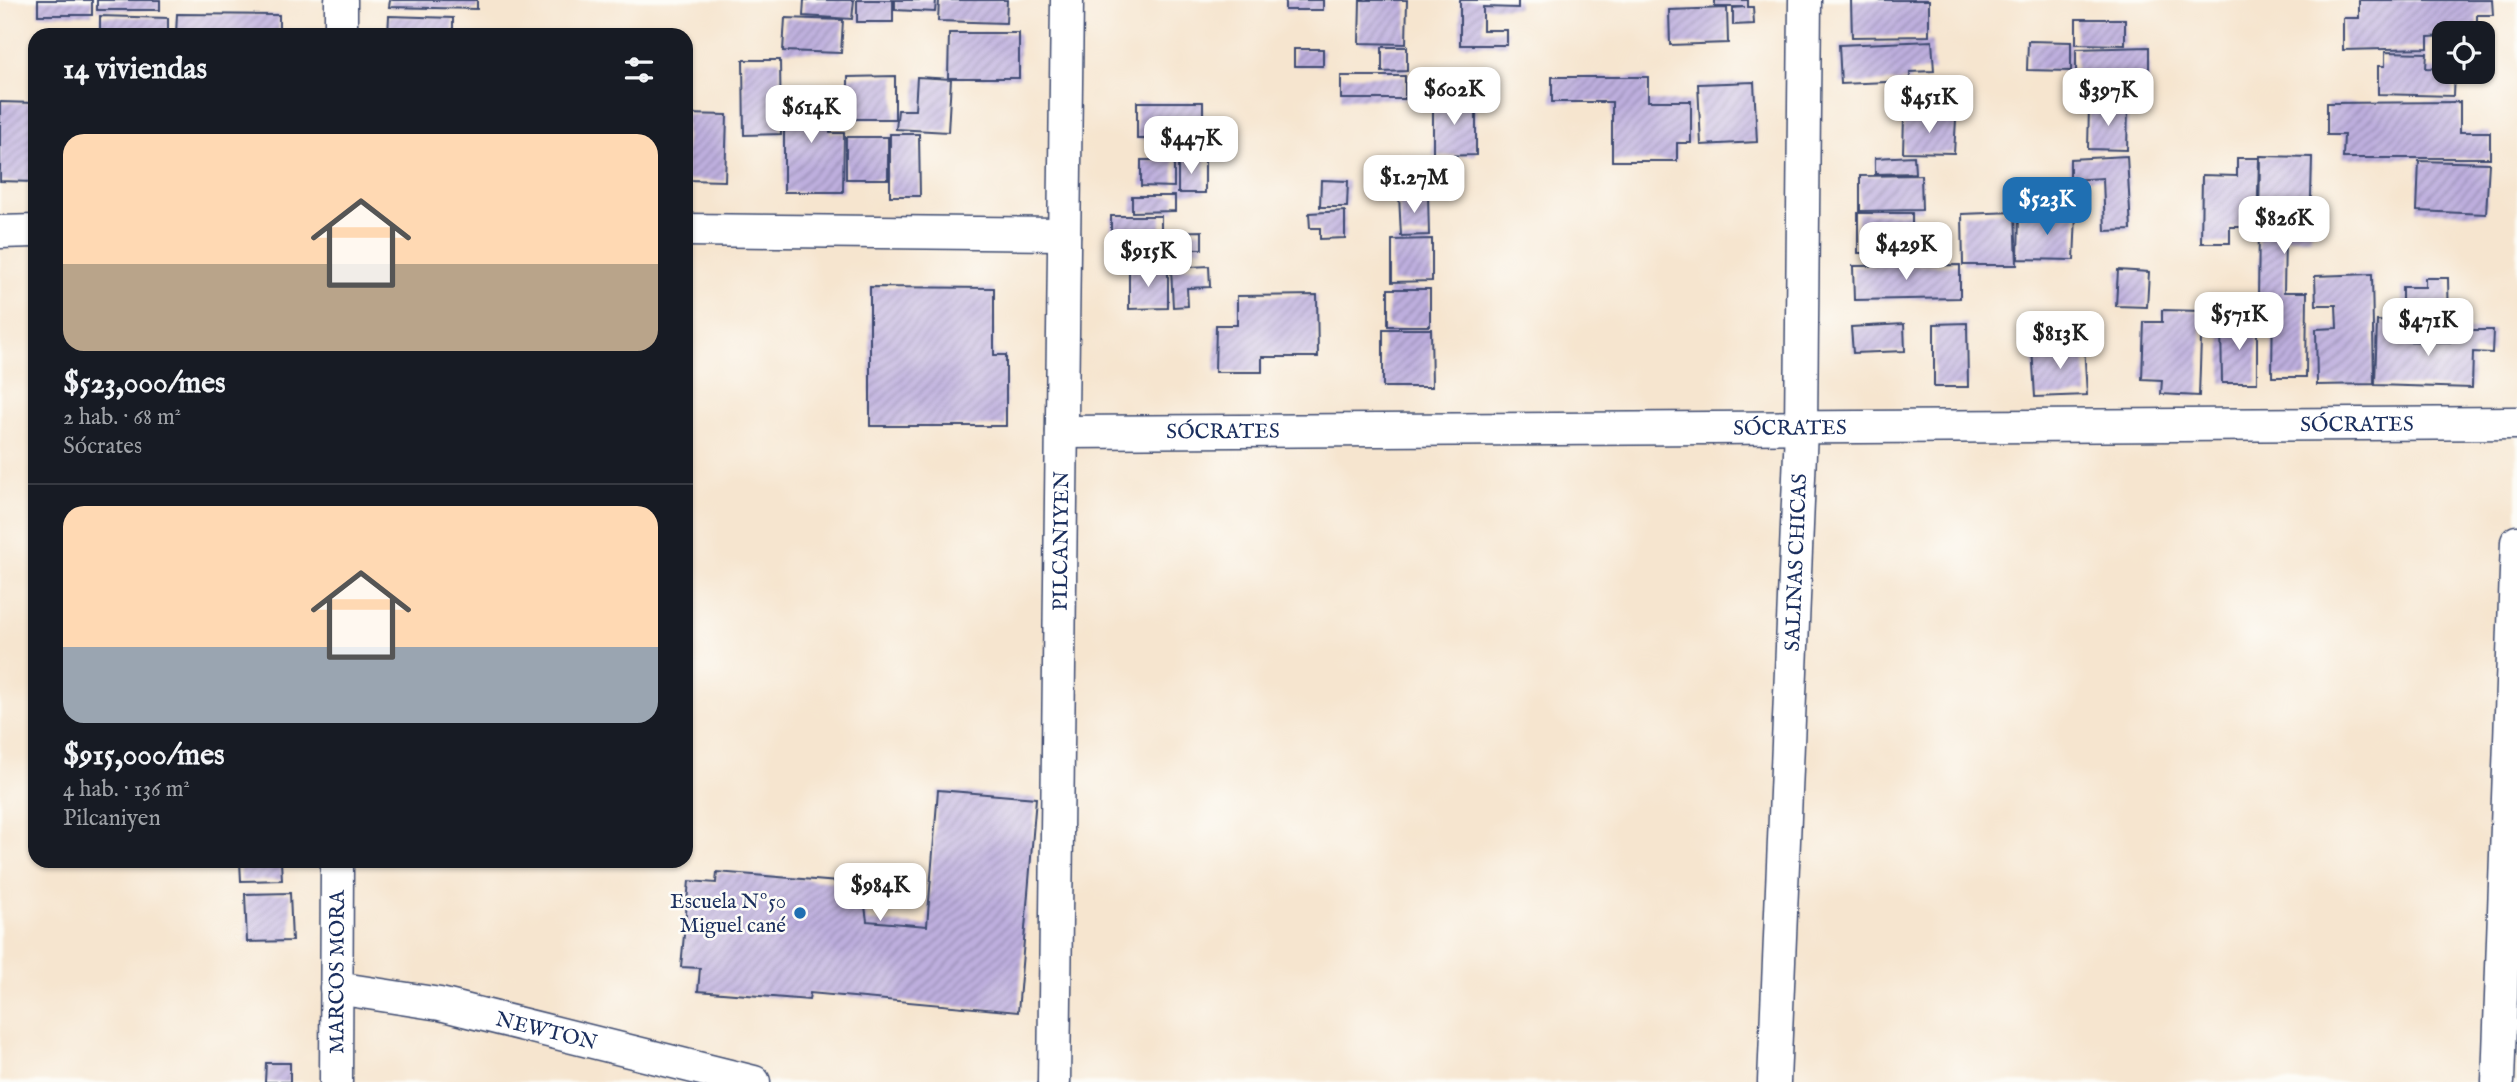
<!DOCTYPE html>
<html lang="es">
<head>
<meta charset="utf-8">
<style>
  :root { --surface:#171b24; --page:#242831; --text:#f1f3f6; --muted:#9ea1a6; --line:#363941; --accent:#1f6fb2 }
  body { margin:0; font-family:"IM FELL English",serif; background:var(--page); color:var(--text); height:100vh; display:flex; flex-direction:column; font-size:26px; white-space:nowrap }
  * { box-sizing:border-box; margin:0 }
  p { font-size:23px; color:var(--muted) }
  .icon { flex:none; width:38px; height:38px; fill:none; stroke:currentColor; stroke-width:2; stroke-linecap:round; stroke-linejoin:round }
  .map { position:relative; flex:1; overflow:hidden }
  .side { position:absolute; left:28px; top:28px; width:665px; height:840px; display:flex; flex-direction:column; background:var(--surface); border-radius:21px; box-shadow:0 2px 5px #0004 }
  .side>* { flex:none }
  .fabs { position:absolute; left:2432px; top:21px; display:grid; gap:14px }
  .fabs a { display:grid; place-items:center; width:63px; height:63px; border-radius:14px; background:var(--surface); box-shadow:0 2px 5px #0004; font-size:35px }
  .price { position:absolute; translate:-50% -60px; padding:0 16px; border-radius:14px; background:#fff; color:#222; font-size:23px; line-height:46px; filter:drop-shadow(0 2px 4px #0008) }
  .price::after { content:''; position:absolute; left:50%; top:42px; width:21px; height:16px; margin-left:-10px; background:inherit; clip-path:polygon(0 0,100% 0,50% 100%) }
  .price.selected { background:var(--accent); color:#fff }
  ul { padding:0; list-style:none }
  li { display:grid; align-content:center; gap:14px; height:371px; padding:0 35px }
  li+li { border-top:2px solid var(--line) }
  li span { display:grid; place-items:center; height:217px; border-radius:21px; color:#555 }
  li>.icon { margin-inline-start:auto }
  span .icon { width:126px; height:126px; fill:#fffc; stroke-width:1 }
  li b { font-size:30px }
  h2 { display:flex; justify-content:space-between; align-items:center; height:84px; padding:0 35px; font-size:30px }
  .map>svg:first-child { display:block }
  .building { fill:url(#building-hatch) }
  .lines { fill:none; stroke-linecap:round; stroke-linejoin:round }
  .minor-casing { stroke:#3c4a6f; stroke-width:35 }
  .minor { stroke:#fff; stroke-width:32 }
  .poi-dot { fill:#1f6fb2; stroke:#fdfcf7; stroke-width:2.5 }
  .labels { text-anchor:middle; stroke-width:5; stroke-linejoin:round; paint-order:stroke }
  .street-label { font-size:21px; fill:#1b2f5e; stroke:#fdfcf7 }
  .poi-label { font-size:21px; fill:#1b2f5e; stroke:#fdfcf7; text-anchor:end }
</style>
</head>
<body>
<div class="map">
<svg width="2517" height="1082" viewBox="0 0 2517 1082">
  <defs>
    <pattern id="building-hatch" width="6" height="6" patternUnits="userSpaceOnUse" patternTransform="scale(1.75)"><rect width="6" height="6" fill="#beafde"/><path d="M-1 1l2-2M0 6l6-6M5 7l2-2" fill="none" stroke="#9a8fb7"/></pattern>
  </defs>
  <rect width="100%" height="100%" fill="#fdfcf7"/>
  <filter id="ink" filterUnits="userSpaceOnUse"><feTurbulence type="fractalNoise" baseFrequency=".0143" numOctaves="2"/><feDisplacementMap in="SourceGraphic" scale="14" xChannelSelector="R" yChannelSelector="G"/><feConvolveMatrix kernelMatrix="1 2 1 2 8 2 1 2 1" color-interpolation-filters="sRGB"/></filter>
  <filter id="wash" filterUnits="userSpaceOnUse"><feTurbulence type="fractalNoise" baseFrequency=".00686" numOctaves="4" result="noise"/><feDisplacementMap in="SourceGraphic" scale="28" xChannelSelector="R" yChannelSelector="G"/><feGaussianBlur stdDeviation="1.57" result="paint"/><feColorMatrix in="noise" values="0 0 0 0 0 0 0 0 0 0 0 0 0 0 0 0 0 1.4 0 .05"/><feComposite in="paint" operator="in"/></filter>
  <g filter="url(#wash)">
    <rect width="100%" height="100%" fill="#f6e5cf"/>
    <g id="blocks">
      <path class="building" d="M38,0H92V15H38Z
        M97,0H160V10H97Z
        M390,0H477V9L389,7Z
        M804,0H854L852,19L803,16Z
        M857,0H893V22H857Z
        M895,0H936L935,12L895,10Z
        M939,0H1007L1006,23L938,21Z
        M1285,0H1323V10H1285Z
        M1360,0H1407L1406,44L1359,43Z
        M1460,0H1518V8L1483,7V30H1507V45H1460Z
        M1715,0H1748V7H1753L1754,24L1733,25V8L1745,7H1715Z
        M1851,0H1929V36L1852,37Z
        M2359,0H2492L2493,15H2477V33H2445V36L2428,37V48L2343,50V18H2359Z
        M1727,8L1728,43L1670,45L1669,10Z
        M177,14L279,15V35H176Z
        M100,16L168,18V35H100Z
        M389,16L453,18V35H388Z
        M785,18L843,20L841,53L783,51Z
        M2076,19H2125V45L2076,44Z
        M949,33H1019V78H948Z
        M1932,41L1934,71L1910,72V81L1841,84L1839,45Z
        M2028,41L2071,42V71L2027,70Z
        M1382,47H1407V71L1382,72Z
        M2149,47V102L2076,103V49Z
        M1294,49H1323V66H1294Z
        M2385,52L2427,53L2426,68L2445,69V72H2454L2453,96L2378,94V66H2385Z
        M743,60H780L781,134L744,135Z
        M895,76V119H848V77Z
        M1341,76H1405V99H1341Z
        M917,77L951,79L948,132L896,129L898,110H915Z
        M1552,77H1648V101H1691V143H1677V161H1612V102H1552Z
        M1754,82L1757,142L1701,145L1698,84Z
        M784,91H830V133H844L843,192H784Z
        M1476,99V155L1433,156V100Z
        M0,102L35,103V182L0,181Z
        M1137,102H1203V139H1137Z
        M2460,102V132H2490V158H2343L2344,135H2327V103Z
        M2089,106L2128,107L2127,150L2088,149Z
        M686,114L727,115L725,181L686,180Z
        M1904,118L1956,119L1954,153L1903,152Z
        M890,134H919L920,196H890Z
        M846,137H888V179H846Z
        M1914,156L1915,173L1875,174V158Z
        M2127,156L2131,230L2105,231L2103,178L2070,180V159Z
        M2260,156L2312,157L2310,238H2285L2284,292H2307L2306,377H2272L2273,299L2258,300Z
        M1178,158L1205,159V193H1178Z
        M2237,158H2259L2257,227H2230V243H2201L2202,175L2237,176Z
        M1141,160H1174V187L1141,186Z
        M2419,161L2489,163L2486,214L2417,211Z
        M1921,175L1922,210L1860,211V176Z
        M1321,180L1348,181L1347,207H1320Z
        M1399,195H1428L1429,235L1401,236Z
        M1132,196H1175V211L1132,212Z
        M1345,211V238L1320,239V228H1310L1309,213Z
        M2015,212L2017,265H1963L1962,214Z
        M1858,213H1912V253H1858Z
        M2019,214L2076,215L2074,260L2018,259Z
        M1111,216H1161V244H1111Z
        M1202,231V249H1163V232Z
        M1432,239V281L1392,282V240Z
        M1960,265V298L1854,300L1853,266Z
        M1209,266L1210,287L1187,288L1188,306L1173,307L1171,268Z
        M1129,269H1168V308L1129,309Z
        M2118,270L2149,272L2147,307L2116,306Z
        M2372,274L2374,384L2317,385L2316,329L2337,328L2336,305H2316L2315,276Z
        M2425,278H2448L2449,327L2402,328V287H2425Z
        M870,287L994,288V355H1006V426H870Z
        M1388,289H1430V326H1388Z
        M1317,295L1318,357H1262V372H1215L1216,325H1237V296Z
        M2162,310L2202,311L2199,396L2161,394L2162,380L2142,379L2144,322H2162Z
        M2257,321V383H2222L2221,322Z
        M2377,321L2399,322L2398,341L2450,342L2451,330H2493L2492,353L2473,352L2472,388L2375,385Z
        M1967,323L1968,387H1934V324Z
        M1904,324L1905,351L1853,353L1851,327Z
        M1383,329H1431L1432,387H1383Z
        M2084,344L2087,395L2035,397L2032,347Z
        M938,790L1036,798L1018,1012L810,993L809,1000L698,991L700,968L681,967L689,881L716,883L717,872L862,884L867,921L927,926Z
        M240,861H281L282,880L241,881Z
        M290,893L292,941L247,942L245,894Z
        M266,1063H290V1082H265Z"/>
    </g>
  </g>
  <g filter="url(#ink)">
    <use href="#blocks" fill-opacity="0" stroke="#3c4a6f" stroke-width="2"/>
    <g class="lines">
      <defs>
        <g id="minor">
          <path d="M341,35V0"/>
          <path d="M686,230L1064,234"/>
          <path d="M0,232L35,231"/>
          <path id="s1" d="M1062,432L2517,423"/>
          <path id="s2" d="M336,988L440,1004L754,1082"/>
          <path id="s3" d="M336,1082L337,861"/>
          <path id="s4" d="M1054,1082L1067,0"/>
          <path id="s5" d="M1774,1082L1801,429L1805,0"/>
          <path d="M2498,1082L2517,542"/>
        </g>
      </defs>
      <use href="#minor" class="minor-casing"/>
      <use href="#minor" class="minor"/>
    </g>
  </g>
  <circle class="poi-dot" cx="800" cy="913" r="7"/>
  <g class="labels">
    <g class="street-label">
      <text dy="7" stroke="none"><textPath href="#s1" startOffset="1295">SÓCRATES</textPath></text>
      <text dy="7" stroke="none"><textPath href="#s1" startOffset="728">SÓCRATES</textPath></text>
      <text dy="7" stroke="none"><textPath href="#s1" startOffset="161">SÓCRATES</textPath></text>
      <text dy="7" stroke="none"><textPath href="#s4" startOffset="541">PILCANIYEN</textPath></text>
      <text dy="7" stroke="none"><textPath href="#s5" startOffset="520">SALINAS CHICAS</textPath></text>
      <text dy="7" stroke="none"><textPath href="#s3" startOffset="110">MARCOS MORA</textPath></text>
      <text dy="7" stroke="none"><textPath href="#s2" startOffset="215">NEWTON</textPath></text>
    </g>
    <g class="poi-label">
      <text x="786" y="908">Escuela Nº50<tspan x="786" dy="24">Miguel cané</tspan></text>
    </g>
  </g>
</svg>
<div class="fabs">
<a><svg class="icon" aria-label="locate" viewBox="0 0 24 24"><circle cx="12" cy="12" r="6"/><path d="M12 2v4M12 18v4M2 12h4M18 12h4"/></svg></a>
</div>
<b class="price" style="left:1454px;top:127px">$602K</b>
<b class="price" style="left:2108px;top:128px">$397K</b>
<b class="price" style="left:1929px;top:135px">$451K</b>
<b class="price" style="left:811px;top:145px">$614K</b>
<b class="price" style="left:1191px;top:176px">$447K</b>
<b class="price" style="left:1414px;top:215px">$1.27M</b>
<b class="price selected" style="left:2047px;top:237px">$523K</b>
<b class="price" style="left:2284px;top:256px">$826K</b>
<b class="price" style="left:1906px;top:282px">$429K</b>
<b class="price" style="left:1148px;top:289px">$915K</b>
<b class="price" style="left:2239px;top:352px">$571K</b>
<b class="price" style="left:2428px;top:358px">$471K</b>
<b class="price" style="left:2060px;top:371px">$813K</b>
<b class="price" style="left:880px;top:923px">$984K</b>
<section class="side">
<h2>14 viviendas<svg class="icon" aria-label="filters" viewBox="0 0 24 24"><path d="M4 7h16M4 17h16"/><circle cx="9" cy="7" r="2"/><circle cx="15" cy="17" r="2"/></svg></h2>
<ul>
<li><span style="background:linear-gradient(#ffd9b3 60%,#b9a48a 0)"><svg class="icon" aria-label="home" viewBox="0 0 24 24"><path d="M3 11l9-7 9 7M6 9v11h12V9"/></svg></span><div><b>$523,000/mes</b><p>2 hab. · 68 m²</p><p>Sócrates</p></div></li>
<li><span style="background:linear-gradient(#ffd9b3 65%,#9aa5b1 0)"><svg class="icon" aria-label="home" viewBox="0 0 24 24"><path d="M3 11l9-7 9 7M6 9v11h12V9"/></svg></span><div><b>$915,000/mes</b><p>4 hab. · 136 m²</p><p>Pilcaniyen</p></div></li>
</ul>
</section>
</div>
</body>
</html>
